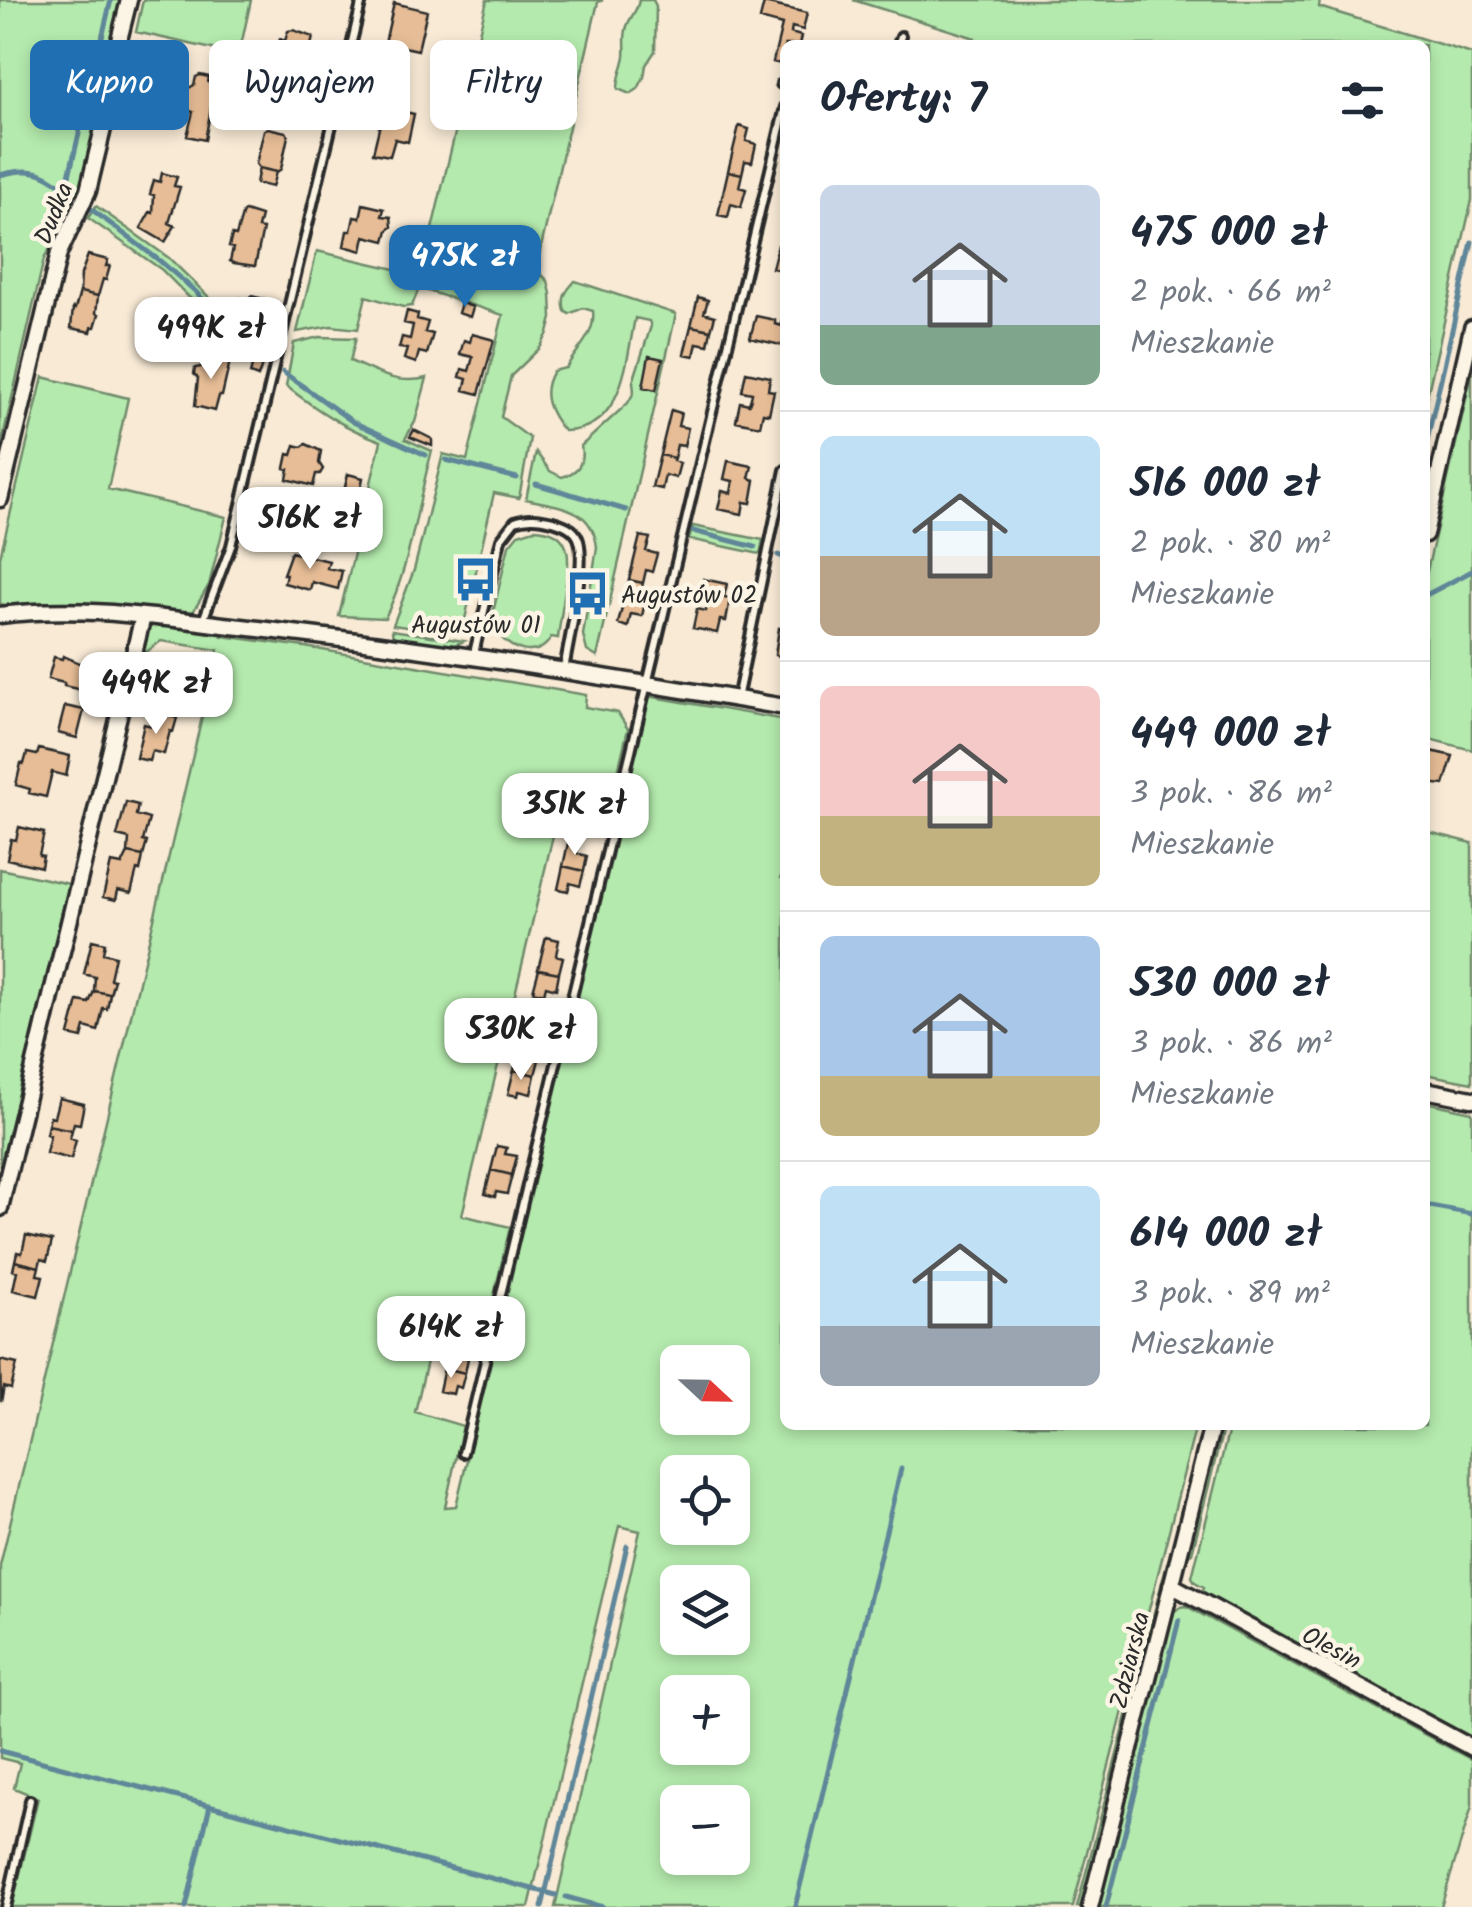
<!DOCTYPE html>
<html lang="pl">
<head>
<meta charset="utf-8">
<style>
  :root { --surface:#fff; --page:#f6f6f7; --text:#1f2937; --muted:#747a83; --line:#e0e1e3; --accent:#1f6fb2 }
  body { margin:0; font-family:Kalam,sans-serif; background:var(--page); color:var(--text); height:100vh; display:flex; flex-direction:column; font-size:38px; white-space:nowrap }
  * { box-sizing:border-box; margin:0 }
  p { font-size:32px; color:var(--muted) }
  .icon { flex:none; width:55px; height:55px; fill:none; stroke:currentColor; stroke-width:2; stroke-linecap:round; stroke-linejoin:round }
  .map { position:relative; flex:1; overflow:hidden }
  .panel { position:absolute; left:780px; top:40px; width:650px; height:1390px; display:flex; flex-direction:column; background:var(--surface); border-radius:15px; box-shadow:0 5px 15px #0003 }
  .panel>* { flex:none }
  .banner { position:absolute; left:30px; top:40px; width:600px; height:90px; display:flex; gap:20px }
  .needle { width:65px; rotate:112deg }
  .tools { position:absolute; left:660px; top:1345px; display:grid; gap:20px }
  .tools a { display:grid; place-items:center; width:90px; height:90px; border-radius:15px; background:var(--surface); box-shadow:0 5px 15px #0003; font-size:50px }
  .price { position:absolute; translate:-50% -85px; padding:0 22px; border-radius:20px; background:#fff; color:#222; font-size:32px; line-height:65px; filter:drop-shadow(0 2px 5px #0008) }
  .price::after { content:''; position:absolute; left:50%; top:60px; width:30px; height:22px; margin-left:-15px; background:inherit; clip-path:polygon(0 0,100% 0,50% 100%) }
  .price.selected { background:var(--accent); color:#fff }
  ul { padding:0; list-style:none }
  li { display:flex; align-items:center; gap:30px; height:250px; padding:0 40px }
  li+li { border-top:2px solid var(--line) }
  li span { display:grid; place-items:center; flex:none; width:280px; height:200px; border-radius:15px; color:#555 }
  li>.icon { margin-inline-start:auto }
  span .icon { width:120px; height:120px; fill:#fffc; stroke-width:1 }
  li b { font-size:42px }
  h2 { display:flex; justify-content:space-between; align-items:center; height:120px; padding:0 40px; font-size:42px }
  .tag { padding:0 35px; border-radius:15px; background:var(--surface); box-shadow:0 5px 15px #0003; font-size:35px; line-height:90px }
  .tag.selected { background:var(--accent); color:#fff }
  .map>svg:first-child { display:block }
  .green { fill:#b4eaad; stroke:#708a6c; stroke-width:2.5; fill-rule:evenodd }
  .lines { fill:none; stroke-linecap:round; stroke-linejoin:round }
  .stream { stroke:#5f8699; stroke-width:5 }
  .building { fill:#e6bd96; stroke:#2b2b2b; stroke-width:2.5 }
  .lane-casing { stroke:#2b2b2b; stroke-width:14 }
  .street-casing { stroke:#2b2b2b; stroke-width:21 }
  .lane { stroke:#fcf5e5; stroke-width:6 }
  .street { stroke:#fcf5e5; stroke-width:14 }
  .labels { text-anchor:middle; stroke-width:9; stroke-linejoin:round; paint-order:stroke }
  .street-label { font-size:25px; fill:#2b2b2b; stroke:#fcf5e5 }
  .poi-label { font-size:25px; fill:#2b2b2b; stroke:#fcf5e5; text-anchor:start }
</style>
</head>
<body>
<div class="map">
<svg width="1472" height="1907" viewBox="0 0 1472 1907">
  <rect width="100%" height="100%" fill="#f8ead5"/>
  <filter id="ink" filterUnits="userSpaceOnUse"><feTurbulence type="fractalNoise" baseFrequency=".01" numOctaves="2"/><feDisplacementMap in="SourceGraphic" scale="20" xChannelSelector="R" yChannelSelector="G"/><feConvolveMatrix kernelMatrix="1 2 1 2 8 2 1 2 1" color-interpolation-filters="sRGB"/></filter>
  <g filter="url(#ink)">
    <path class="green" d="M0,0H120L83,181L73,210L44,259L0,450Z
      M143,0H251L239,55L136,32Z
      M487,0H603L598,2L536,269L548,281L551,294L552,318L548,333L540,348L511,376L501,417L530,438L519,498L494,493L463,628L459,633L454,634L393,625L414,570L443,454L467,460L503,315L419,288L412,306L403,307L366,296L358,329L331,326L297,332L317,251L421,275Z
      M639,0H653L656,6L655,51L646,65L644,77L638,89L630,94L618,89C618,76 623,68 625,56C626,48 624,39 626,30C628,18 637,13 639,0Z
      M853,0H1320L1319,7L1472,54V200L1425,405V45H974L975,38Z
      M96,206L169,258L266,353L262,365L253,362L162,270L88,218Z
      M575,281L676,314L597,657L587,651L583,635L597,547C592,506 559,507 526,499L536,452L550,471L562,477C579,472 584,463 581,446L628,403L634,392L633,382L651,326L649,321L635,318C626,362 623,431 564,431C549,413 539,394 553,371L566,368C577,348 596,335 593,311L583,308L569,314L565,311C561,297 566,291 575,281Z
      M319,337L356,338L350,361C378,373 396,385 427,378L415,422L405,439L432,451C416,506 411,566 385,618L339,616L381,441C344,428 317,410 286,386L294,343Z
      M1472,373V750L1425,738V580Z
      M43,377L128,398L108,489L226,517L209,585L193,612C174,613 156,609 137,607C95,603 45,601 3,605L0,603V557Z
      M693,526L763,540L760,554L689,539Z
      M534,529C574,530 570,559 565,589C563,605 560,621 558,638L551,637C540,661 506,651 497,630L491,629L490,625L509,545L518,534Z
      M156,623L223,627L222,636L305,647L586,695L585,707L618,713L628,729L606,822L559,811L462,1215L510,1227L487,1326L438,1315L415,1412L463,1426L445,1507L456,1506L648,696L785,720V860L781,878L785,880V1425H1196L1073,1907H555L640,1531L619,1526L529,1907H12L38,1798L14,1788L20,1763L0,1758V1566L218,650L161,641L145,653L142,647L147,630ZM678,1362H732V1418H678ZM678,1472H732V1528H678ZM678,1582H732V1638H678ZM678,1692H732V1748H678ZM678,1802H732V1858H678Z
      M392,630L464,641L452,646L393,639Z
      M1425,831L1472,843V1083L1425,1074Z
      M0,869L69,884L0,1168Z
      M1425,1102L1472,1112V1737L1331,1664L1202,1592L1204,1587L1195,1582L1192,1577L1230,1425H1425Z
      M1220,1425H1224L1192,1553L1188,1555Z
      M1169,1561L1083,1907H1077L1167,1563Z
      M1186,1606L1472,1760V1806L1441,1907H1097L1173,1612L1181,1607Z"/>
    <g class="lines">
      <path class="stream" d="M0,175C33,166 45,172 71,193
        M66,188L111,0
        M91,209L160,261L195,291L261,360
        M283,372L353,422L426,455
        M1425,449L1472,242
        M446,460L517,478
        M536,484L626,510
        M693,531L755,547
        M778,555L785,558
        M1426,595L1472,571
        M1425,1205L1472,1214
        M0,1751L556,1895
        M566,1897L603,1907
        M186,1907L210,1805
        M542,1907L627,1546
        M795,1907L901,1469
        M1106,1907L1179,1620"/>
    </g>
    <path class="building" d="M394,3L427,11L418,50L385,43Z
      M764,3L807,13L803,30L792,27L791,33L801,36L799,45H785V65L773,62L782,25L760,19Z
      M293,30L313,37L306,66L310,67L306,84L277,77L280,62L275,60L280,39L285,41L288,31Z
      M200,75L209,77L208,82L217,84L214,96L217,97L214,108H211L205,140L187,136L193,112L175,107L180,86L189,88L194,85L196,77Z
      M388,108L414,114L408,142L395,139L390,156L373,153L381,120L385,121Z
      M739,126L749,129L746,141L756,144L752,162L745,161L742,174L728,171Z
      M268,128L286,132L288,136L281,169L277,172L259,168L256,164L264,130Z
      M259,168L276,172L272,187L256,183Z
      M728,171L742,174L739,187L746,189L741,207L731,204L728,217L718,215Z
      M162,173L177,177L174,186L180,187L169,223L175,226L165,242L141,228L150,212L153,213L154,195L150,194L154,180L160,182Z
      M363,204L384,209L382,216L391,217L392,227L388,230L385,241L365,236L362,251L344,246L347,231H351L354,217L360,218Z
      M245,211L261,216L258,228L263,229L255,266L234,263L230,261L233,248L229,247L232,235L236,236L243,212Z
      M778,245L785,247V271L772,268Z
      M88,255L108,260L106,266H110L106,280L103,279L98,296L80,292L81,274Z
      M80,292L98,296L96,313L99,314L95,327H92L91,332L71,328L73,308L75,309Z
      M251,296L268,300L264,317L238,311L241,298L249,300Z
      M698,297L708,300L704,313L715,316L711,330L691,326Z
      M461,303L473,307L470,317L458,313Z
      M407,311L418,314L417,319L428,322L425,332L433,334L427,354L419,352L416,363L404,359L407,349L399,348L402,337L410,339L413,325L404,323Z
      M756,316L775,320V324L782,326V322L785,323V346L750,338Z
      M691,326L711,330L708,345L697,343L694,356L684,354Z
      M472,334L494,340L479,394L464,390L467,379L460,377L462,369L469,371L473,357L460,354L464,340L470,342Z
      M204,354L230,361L222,396H219L215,411L195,406L198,378L194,374L195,368L201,367Z
      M649,356L663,359L656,390L643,387Z
      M253,362L262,365L258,377L250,374Z
      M746,372L770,377L768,390L774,391L769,414L763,413L760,426L736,421L740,402L749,404L751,398L752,393L742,391Z
      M671,410L681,413L678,426L688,428L684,446L677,445L674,458L660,455Z
      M414,430L432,439V446L410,437Z
      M306,444L321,451L319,463L323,469L320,474H316L313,486L287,479L289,469L285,468L288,454L292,455L295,445L302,447Z
      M660,455L674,458L673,461L680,463L676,478L665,475L662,489L652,487Z
      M728,461L752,466L749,478L755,480L751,503L744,502L742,514L718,509L722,491L731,493L733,481L724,479Z
      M348,474L363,478L354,519L331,514L334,502L341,504Z
      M640,536L650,538L646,551L657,554L652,572L646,570L643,583L629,580Z
      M291,552L329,561L327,568L342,571L338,589L312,582L310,590L284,583L286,574H283Z
      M703,579L727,584L724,597L730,598L726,621L720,620L717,633L693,628L697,609L706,611L708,600L699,598Z
      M629,580L643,583L639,597L646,598L642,616L631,614L628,627L618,624Z
      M779,628L785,630V657L775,655Z
      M63,656L101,672L96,691L87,688L86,691L64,686V683L48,679L54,657L62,659Z
      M159,663L172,666L169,677L182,680L177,703H180L177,718L161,714L162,700L151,697Z
      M65,706L84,710L77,738L58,733Z
      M161,714L177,718L173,732L170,731L164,754L152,751L149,761L136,758L144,724L156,727Z
      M39,749L70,756L66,776L52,772L46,797L29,793L30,789L16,785L21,763L24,764L27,753L37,755Z
      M1426,750L1453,756L1444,785L1425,783Z
      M126,802L138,805L136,815L149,819L143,841L147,842L143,856L128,853L129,839L117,836Z
      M19,827L44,833L39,855L43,856L41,867L7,859L11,839L16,840Z
      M568,843L578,846L577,853L587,856L584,871L563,866Z
      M128,853L143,856L140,871L137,870L131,893L118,890L116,900L103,897L111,863L122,865Z
      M563,866L584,871L580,886L570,883L568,891L558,889Z
      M546,937L559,940L556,955L563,957L559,973L538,969Z
      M92,940L105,943L103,953L115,956L110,979L114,980L110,994L94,991L95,977L84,974Z
      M539,969L559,973L556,989L546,986L544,994L533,991Z
      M94,991L110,994L107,1009L103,1008L98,1031L85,1027L82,1038L69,1035L78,1001L89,1003Z
      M520,1045L530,1048L528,1053L540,1056L535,1075L514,1070Z
      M514,1070L535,1075L531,1094L519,1091L518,1096L508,1094Z
      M59,1098L84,1104L80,1124L74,1123L72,1130L48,1125L50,1116L54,1117Z
      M48,1125L72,1130L70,1138L76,1140L71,1159L46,1153L50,1135L46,1134Z
      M497,1146L507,1148L505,1154L517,1156L512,1175L491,1170Z
      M491,1170L512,1175L507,1194L496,1192L495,1197L485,1194Z
      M26,1235L52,1241L47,1261L41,1259L39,1267L15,1261L17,1252L22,1253Z
      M15,1261L39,1267L37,1275L43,1276L38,1296L13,1290L17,1271L13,1270Z
      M452,1337L466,1340L464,1349L460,1348L458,1355L468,1358L465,1373L444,1368Z
      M0,1360L17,1364L11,1389L4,1387L1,1402Z
      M444,1368L465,1373L461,1388L455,1386L453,1394L439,1391Z"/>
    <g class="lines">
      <defs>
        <path id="lane" d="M898,45L901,36
          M781,84L785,87
          M202,623L231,546L362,0
          M476,656L475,649L501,539L515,521C528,516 540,518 553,521C563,524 574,528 578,538C588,560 568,643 564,670
          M737,699L785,470
          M463,1453L785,107
          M6,1907L30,1800"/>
        <path id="street" d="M0,499L59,253L88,191L107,112L119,40L129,0
          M1425,534L1472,328
          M0,615C83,604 168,619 250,628C429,648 607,677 785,707
          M1425,1090L1472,1099
          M0,1208L143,616
          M1171,1585L1472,1748
          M1090,1907L1212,1425"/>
      </defs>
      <use href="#lane" class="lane-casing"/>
      <use href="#street" class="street-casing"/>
      <use href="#lane" class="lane"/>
      <use href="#street" class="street"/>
    </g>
  </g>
  <defs>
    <symbol id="bus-bare" viewBox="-9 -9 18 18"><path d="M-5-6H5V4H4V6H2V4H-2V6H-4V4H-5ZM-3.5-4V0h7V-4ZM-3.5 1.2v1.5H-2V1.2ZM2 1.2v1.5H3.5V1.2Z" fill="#1f6fb2" stroke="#fcf5e5" stroke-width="2.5" paint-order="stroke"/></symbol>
  </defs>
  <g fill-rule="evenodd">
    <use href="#bus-bare" x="444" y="548" width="63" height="63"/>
    <use href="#bus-bare" x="556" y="562" width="63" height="63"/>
  </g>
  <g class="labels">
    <g class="street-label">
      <text transform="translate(53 213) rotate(-68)" y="9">Dudka</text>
      <text transform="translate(1332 1647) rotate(28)" y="9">Olesin</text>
      <text transform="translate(1129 1660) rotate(-76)" y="9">Zdziarska</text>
    </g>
    <g class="poi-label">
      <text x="621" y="603">Augustów 02</text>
      <text x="476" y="633" text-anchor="middle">Augustów 01</text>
    </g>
  </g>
</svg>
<div class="tools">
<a><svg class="needle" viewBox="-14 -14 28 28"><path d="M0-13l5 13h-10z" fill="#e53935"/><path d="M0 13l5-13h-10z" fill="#747a83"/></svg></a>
<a><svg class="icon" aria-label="locate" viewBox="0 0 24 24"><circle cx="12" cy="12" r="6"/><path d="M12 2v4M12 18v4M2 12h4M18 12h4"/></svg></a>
<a><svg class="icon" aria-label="layers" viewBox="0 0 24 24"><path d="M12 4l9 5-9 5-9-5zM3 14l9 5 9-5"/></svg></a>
<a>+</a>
<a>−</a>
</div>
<b class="price selected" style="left:465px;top:310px">475K zł</b>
<b class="price" style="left:211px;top:382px">499K zł</b>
<b class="price" style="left:310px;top:572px">516K zł</b>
<b class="price" style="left:156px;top:737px">449K zł</b>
<b class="price" style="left:575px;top:858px">351K zł</b>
<b class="price" style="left:521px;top:1083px">530K zł</b>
<b class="price" style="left:451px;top:1381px">614K zł</b>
<div class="banner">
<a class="tag selected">Kupno</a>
<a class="tag">Wynajem</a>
<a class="tag">Filtry</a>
</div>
<section class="panel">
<h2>Oferty: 7<svg class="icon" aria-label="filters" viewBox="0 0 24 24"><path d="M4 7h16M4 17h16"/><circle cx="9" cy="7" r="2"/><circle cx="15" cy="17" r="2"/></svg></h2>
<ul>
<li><span style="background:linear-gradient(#c9d6e8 70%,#7fa58c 0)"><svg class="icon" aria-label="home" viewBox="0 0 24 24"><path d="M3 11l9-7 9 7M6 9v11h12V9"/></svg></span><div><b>475 000 zł</b><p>2 pok. · 66 m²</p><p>Mieszkanie</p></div></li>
<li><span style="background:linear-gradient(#bfe0f5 60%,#b9a48a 0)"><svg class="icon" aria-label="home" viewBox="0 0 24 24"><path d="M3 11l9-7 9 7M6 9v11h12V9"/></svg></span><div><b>516 000 zł</b><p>2 pok. · 80 m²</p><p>Mieszkanie</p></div></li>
<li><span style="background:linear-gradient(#f6c9c9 65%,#c2b280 0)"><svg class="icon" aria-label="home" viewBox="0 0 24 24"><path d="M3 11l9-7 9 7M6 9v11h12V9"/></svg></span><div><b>449 000 zł</b><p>3 pok. · 86 m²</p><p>Mieszkanie</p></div></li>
<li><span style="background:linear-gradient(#a9c7e8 70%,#c2b280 0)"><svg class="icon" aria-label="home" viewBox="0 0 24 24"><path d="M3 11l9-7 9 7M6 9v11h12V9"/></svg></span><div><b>530 000 zł</b><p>3 pok. · 86 m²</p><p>Mieszkanie</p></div></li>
<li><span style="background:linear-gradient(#bfe0f5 70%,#9aa5b1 0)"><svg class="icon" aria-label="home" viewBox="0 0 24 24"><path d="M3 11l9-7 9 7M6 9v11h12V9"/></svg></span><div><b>614 000 zł</b><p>3 pok. · 89 m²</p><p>Mieszkanie</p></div></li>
</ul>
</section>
</div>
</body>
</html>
